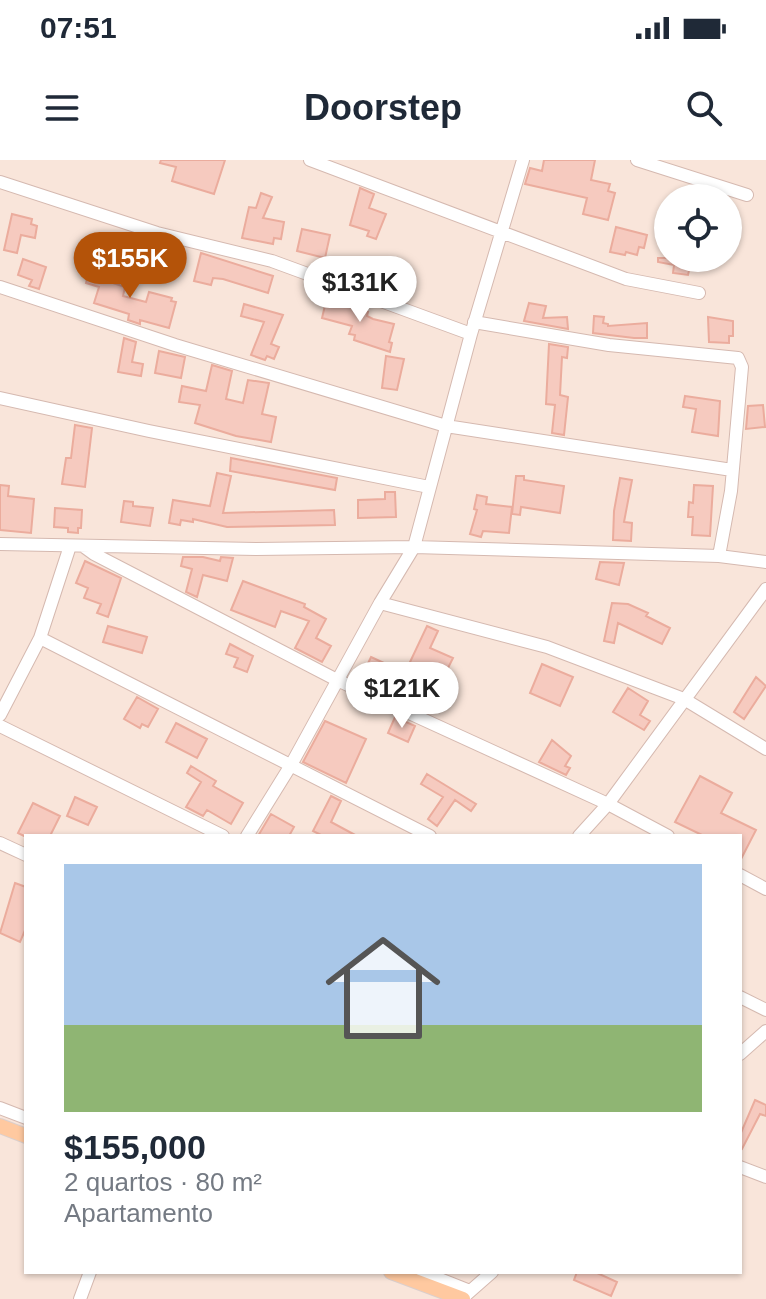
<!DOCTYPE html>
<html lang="pt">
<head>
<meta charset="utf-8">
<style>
  :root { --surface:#fff; --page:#f2f2f3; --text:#1f2937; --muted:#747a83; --line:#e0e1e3; --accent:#b45309 }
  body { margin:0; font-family:Helvetica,sans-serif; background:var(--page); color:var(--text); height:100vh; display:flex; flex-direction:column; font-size:30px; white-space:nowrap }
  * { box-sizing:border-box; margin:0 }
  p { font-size:26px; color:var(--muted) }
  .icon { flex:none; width:44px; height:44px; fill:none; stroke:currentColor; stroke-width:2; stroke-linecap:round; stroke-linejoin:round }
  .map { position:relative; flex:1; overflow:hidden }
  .side { position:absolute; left:24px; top:674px; width:718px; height:440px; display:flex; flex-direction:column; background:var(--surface); border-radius:0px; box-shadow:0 2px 6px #0004 }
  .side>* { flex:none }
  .buttons { position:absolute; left:654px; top:24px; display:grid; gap:16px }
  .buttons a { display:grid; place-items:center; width:88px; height:88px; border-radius:50%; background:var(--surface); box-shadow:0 2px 6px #0004; font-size:40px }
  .price { position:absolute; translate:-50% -68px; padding:0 18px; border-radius:28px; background:#fff; color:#222; font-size:26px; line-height:52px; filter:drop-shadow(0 2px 4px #0008) }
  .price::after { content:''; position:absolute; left:50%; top:48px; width:24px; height:18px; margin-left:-12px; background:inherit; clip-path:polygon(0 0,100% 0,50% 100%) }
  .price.current { background:var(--accent); color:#fff }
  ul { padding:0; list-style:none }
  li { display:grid; align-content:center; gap:16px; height:424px; padding:0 40px }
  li+li { border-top:2px solid var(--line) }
  li span { display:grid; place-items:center; height:248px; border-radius:0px; color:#555 }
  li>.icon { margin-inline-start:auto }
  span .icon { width:144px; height:144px; fill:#fffc; stroke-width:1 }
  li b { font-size:34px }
  .status { display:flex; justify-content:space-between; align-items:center; height:56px; padding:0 40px; background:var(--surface); direction:ltr }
  .status svg { height:22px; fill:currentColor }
  header { display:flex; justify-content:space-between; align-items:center; height:104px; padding:0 40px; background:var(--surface); font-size:36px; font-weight:600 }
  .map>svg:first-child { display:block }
  .residential { fill:#f9e5da; fill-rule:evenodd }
  .building { fill:#f6cabf; stroke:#ebac9d; stroke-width:2 }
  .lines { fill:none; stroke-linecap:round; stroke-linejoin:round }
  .minor-casing { stroke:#d5b9b0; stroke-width:14 }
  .major-casing { stroke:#dbcfcc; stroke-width:16 }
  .minor { stroke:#fff; stroke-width:12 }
  .major { stroke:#ffc9a0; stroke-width:14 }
</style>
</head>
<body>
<div class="status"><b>07:51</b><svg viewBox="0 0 49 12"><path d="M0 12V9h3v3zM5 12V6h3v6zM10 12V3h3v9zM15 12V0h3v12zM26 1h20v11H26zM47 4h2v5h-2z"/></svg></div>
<header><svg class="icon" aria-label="menu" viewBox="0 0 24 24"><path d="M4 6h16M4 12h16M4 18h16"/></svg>Doorstep<svg class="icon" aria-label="search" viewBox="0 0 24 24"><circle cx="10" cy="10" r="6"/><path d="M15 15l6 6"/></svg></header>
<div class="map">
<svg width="766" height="1139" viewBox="0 0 766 1139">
  <rect width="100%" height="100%" fill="#fef2ea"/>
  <path class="residential" d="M0,0H766V1139H0ZM668,38H728V98H668ZM26,676H740V1112H26Z"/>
  <path class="building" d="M161,0H225L214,34L172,21L176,7L160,3Z
    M544,0H595L591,20L610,24L608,31L615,33L608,60L583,54L587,38L525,24L530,8L542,11Z
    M360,28L374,34L369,48L386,54L376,79L367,76L369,71L350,65Z
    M261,33L272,37L263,58L284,62L281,79L274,78L273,84L242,78L249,47L256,48Z
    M12,54L32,59L31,64L37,66L35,78L21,75L17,93L4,90Z
    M616,67L647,75L644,88L639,87L637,95L626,92L625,95L610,92Z
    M302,69L330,75L325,98L297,91Z
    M201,93L273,116L268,133L223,119L213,118L211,125L194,121Z
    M93,95L104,97L98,118L125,127L123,136L146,142L149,132L172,138L171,141L176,142L169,168L140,160V164L128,160L129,154L94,143L99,127L86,123Z
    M658,98H697L695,107L690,106L688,115L673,113L674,105L658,102Z
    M23,99L46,107L39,129L29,126L32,120L18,115Z
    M327,137L368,152L367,156L373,159L394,164L389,182L392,183L390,192L354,180L355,175L349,174L352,166L322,158Z
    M529,143L546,146L543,158L567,157L568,169L524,161Z
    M244,144L283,155L271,184L279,187L274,199L267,196L265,200L251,195L264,162L241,156Z
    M594,156L604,157L603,163L608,164V166L647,163V178H634L593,173Z
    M708,157L733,161V176H729V183L709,182Z
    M124,178L136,182L132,202L143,204L141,216L118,212Z
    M549,184L568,187L567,198L562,197L560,235L568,237L564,275L552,273L555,245L546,244Z
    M159,191L185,197L181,218L155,213Z
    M386,196L404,199L397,230L382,228Z
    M212,205L232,211L226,239L243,243L248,220L269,223L262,254L276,257L271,282L236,276L195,263L200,245L179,242L182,226L206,231Z
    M685,236L720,241L718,276L692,272L696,249L683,247Z
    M763,245L765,267L746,269L748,246Z
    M75,265L92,268L85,327L62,324L66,298H71Z
    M231,298L337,318L335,330L230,311Z
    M217,313L231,316L223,353L334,350L335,365L227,367L193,359V362L181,360L180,365L169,363L173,340L210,346Z
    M516,316H524V320L564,326L560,353L521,347L520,355L512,354Z
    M620,318L632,320L624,362L632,363L631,381L613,380L614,351Z
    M0,325L9,326L8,336L34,339L31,373L0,370Z
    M694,325L713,326L710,376L692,375L693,357H688L689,342L693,343Z
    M385,332H395L396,357L358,358V340L385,339Z
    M477,335L487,337L486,344L512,347L509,373L483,371L481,377L470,374L477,350L474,349Z
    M124,341L133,342V346L153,348L150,366L121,362Z
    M55,348L82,350L81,368H78V373L68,372V368L54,367Z
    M183,397H203L220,401L221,397L233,398L227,421L203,415L197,437L186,432L192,409L181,406Z
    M85,401L121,418L108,457L97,453L101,444L84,438L88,428L76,423Z
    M600,402L624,403L619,425L596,419Z
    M243,421L305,444L304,447L326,459L316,478L331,486L322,502L295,488L309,461L281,451L275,467L231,450Z
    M612,443L628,444L648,453L646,456L670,468L662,484L618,463L614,483L604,481Z
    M108,466L147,477L142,493L103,482Z
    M427,466L438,471L430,488L453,498L445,514L434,509L427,528L402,519Z
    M230,484L253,496L247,512L234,507L238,498L226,494Z
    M371,497L397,509L387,532L360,520Z
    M542,504L573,517L560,546L530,533Z
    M756,517L766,526L744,559L734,552Z
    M628,528L648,541L640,555L650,561L644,570L613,552Z
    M137,537L158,549L148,567L142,564L140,568L124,559Z
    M395,557L415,566L408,582L388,573Z
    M325,561L366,579L346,623L303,602Z
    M176,563L207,579L197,598L166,582Z
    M552,580L571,596L565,606L570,608L566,615L539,602Z
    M191,606L216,621L213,626L243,643L231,664L207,650L203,656L186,647L201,622L187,613Z
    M427,614L476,644L471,651L455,640L437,666L428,659L443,637L421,624Z
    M700,616L732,633L721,653L756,670L740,701V676H704L675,662Z
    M331,636L341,641L331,662L357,676H323L313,671Z
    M75,637L97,647L88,665L67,656Z
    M33,643L60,656L50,676H24L18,673Z
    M271,654L294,667L289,676H258Z
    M15,723L26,727V768L20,782L0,773Z
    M755,940L766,945V956L760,954L742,989L740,988V975Z
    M577,1112H595L617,1122L611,1136L574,1120Z"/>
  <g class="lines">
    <defs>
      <path id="minor" d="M310,0L626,119L699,133
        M637,0L747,35
        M0,22L157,73L272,101L471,174
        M0,127L175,185L446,266L732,310
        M474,162L609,185L738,198L742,207L731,331L719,396
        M0,238L149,271L429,327
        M0,384L256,389L414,387L719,396L766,402
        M83,386L94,394L337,520L608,644L668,676
        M380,443L547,487L684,539L766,589
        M40,478L430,676
        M0,555L40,478L70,386
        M0,566L223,676
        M247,676L291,605L380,443L414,387L471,174L523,0
        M579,676L608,644L766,429
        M0,683L26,695
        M740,715L766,729
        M740,837L766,850
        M740,894L766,871
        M0,948L26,958
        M740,1007L766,1017
        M422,1112L470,1131
        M467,1134L492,1112
        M80,1139L90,1112"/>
      <path id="major" d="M0,966L26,976
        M391,1112L463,1139"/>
    </defs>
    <use href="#minor" class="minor-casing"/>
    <use href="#major" class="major-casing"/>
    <use href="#minor" class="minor"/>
    <use href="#major" class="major"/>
  </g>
</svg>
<div class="buttons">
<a><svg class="icon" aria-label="locate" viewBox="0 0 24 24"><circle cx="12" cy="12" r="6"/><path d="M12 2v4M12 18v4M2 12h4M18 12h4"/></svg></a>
</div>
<b class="price current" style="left:130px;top:140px">$155K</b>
<b class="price" style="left:360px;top:164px">$131K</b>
<b class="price" style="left:402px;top:570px">$121K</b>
<section class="side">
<ul>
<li><span style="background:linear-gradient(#a9c7e8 65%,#8fb573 0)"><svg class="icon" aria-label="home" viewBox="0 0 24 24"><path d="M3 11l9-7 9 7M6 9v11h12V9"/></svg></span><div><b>$155,000</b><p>2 quartos · 80 m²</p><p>Apartamento</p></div></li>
</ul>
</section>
</div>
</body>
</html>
